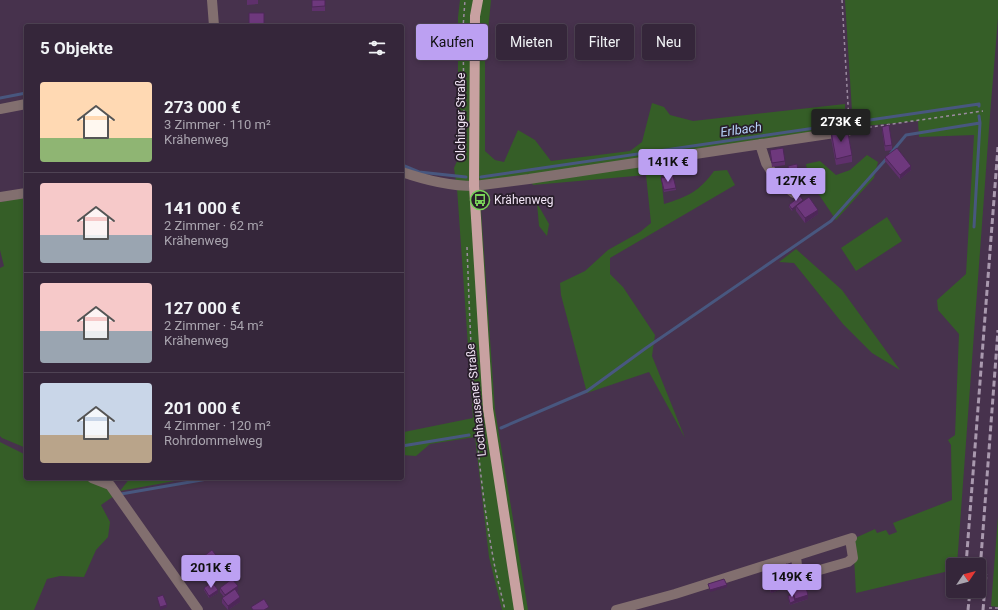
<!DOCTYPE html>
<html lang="de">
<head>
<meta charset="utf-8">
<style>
  :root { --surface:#35263a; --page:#403245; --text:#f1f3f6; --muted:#aaa5af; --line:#4f4354; --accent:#bca0f2 }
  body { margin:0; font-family:Roboto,sans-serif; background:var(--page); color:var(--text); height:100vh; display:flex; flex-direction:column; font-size:15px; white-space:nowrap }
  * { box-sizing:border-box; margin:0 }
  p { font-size:13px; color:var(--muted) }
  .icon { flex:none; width:22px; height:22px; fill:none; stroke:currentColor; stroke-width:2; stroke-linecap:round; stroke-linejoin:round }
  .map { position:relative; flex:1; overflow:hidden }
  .drawer { position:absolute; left:24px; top:24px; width:380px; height:456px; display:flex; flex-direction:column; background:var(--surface); border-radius:4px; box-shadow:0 2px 6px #0003,0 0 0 1px var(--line) }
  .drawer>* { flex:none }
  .top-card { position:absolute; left:416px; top:24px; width:380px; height:36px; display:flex; gap:8px }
  .needle { width:26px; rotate:55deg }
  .controls { position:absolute; left:946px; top:558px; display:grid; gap:8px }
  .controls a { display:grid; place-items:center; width:40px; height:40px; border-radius:4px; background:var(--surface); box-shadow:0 2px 6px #0003,0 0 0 1px var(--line); font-size:20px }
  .price { position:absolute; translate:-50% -34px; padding:0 9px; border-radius:4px; background:var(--accent); color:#111; font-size:13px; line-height:26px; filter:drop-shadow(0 1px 2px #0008) }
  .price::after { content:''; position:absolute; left:50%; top:24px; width:12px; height:9px; margin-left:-6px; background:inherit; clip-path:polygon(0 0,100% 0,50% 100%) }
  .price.on { background:#222; color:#fff }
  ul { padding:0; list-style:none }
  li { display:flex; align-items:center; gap:12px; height:100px; padding:0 16px }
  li+li { border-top:1px solid var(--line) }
  li span { display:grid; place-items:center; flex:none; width:112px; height:80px; border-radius:4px; color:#555 }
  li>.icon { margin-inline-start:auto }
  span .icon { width:48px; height:48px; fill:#fffc; stroke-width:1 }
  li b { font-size:17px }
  h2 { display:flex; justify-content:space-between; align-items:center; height:48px; padding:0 16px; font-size:17px }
  .chip { padding:0 14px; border-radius:4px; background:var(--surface); box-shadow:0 2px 6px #0003,0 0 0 1px var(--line); font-size:14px; line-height:36px }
  .chip.on { background:var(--accent); color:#111 }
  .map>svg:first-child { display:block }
  .green { fill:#355e27 }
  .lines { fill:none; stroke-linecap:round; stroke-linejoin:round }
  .stream { stroke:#48577f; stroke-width:3 }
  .path { stroke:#9c8ba1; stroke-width:1.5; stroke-dasharray:3 3; stroke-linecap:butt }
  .minor { stroke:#826f6f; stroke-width:10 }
  .major { stroke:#c8a1a1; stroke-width:10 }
  .rail { stroke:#a999ae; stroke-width:3; stroke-dasharray:6 3; stroke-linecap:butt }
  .wall { fill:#5f306c }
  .shaded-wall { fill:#4d2758 }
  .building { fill:#6e387d; stroke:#4d2758 }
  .labels { text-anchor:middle; stroke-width:3.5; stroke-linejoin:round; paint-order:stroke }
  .street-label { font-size:12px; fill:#f1e4f5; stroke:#281e2a }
  .poi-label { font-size:12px; fill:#f1e4f5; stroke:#281e2a; text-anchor:start }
  .water-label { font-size:13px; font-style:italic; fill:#b7d2f9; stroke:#281e2a }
</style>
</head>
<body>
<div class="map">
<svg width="998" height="610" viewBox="0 0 998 610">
  <rect width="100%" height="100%" fill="#47324d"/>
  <path class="green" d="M460,0H491L485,62V151L495,160L504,162L518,130L535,140L551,161L630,151L642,142L652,103L664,107L670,115L693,121L845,104V128L659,157L664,204C687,197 700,191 714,171L727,170L735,185L610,258V274L623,287L655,335L652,356L685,438L649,372L587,393L561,295L560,283L585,271L608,250L640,232L651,223L646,175L533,185L529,179L483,190L480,195L495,410L528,610H502L489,557L475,437L430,444L416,456L402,455V435L404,432L473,418L457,188L454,168L458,159V17Z
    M845,0H998V18L990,115L957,565H953V570L856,593L853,539L875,529L877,533L886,530L889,535L897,532L893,523L952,500L951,445L948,440L955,435L959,334L938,310L937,300L966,274L974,135L919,137L918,121L853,127Z
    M867,155L878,162L874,178L836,220L809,180L806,164L820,161L836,175L850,170Z
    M26,197V448L2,438L0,436V268L4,266L0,250V202Z
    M537,203L549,224L547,236L539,226Z
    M887,217L902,241L856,271L841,248Z
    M796,249L842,290L900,370L872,353L843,324L794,263L779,262Z
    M0,442L26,455V478H86L99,483L110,489L114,496L101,505L110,522L108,537L96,550L84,577L60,576L47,579L34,610H0Z
    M130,478H191L120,491Z
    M998,517V607L991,606Z"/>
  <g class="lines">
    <path class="stream" d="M0,98L26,93
      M891,153L906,135L980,123L979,116
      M402,165L419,172L466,177
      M481,177L979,104V106
      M974,227L980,123
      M501,428L587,391L646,348L831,221L888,157
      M402,446L469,435
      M121,494L213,478"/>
    <path class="path" d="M842,0L849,122
      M464,113L463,28L465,0
      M857,129L983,111
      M467,247C471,350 474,455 493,557C496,575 501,592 505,610
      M989,608H998"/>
    <path class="minor" d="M212,0L214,26
      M0,109L26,104
      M760,144L766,163L776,179L794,193
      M402,172C425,180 450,186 474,186L529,179L848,131
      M0,197L26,193
      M92,478L110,485L198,610
      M796,556L797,566L802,573H809L848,562L853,558L850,539
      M616,610L675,594L852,538"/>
    <path class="major" d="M478,0L475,16L474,186L488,409L519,610"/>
    <path class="rail" d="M966,565L998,147
      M979,584L998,330
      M968,610L970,591
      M983,610L986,574"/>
  </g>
  <path class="wall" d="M247,0H258V4L247,5Z
    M312,0H325V11H312Z
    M882,127L892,145V150L885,151L882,131Z
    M831,131L852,155V162L836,165L831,138Z
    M770,150L785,161V165L772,167L770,155Z
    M885,157L911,170L900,179L885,161Z
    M788,166L799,177V181L790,183L788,170Z
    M661,178L676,188V190L664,192Z
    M803,202L818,214L805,223L796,211V208L792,211L789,207V205Z
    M184,559L198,564L189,570L184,561Z
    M200,559L218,562L222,572L209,581L204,573V569L200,563Z
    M765,572L792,580L808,599L790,605L788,596L793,595L790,585V581L784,583V588L771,593L765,577Z
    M204,588L218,593L209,598L204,590Z
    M220,588L238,591L237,592L240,602L228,610L222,603V598L224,597L220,592Z"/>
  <path class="shaded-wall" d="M911,166V170L900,179V175Z
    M803,200V202L796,206V208L792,211V209Z
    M818,210V214L805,223V218Z
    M218,558V562L205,571V567Z
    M198,562V564L189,570V567Z
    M222,568V572L209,581V577Z
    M792,576V581L783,584V579Z
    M784,584V588L771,593V589Z
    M727,585V587L710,592V590Z
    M238,586V591L225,600V595Z
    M218,590V593L209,598V596Z
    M808,595V599L795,603V599Z
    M240,597V602L228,610V606Z
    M795,601V603L790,605V603Z
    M167,605V607L160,610V607Z"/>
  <path class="building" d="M312,0H325V6L312,7Z
    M249,13H264V26H249Z
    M889,125L892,145L885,146L882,127Z
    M847,128L852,155L836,159L831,131Z
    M783,148L785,161L772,163L770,150Z
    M897,148L911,166L900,175L885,157Z
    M797,164L799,177L790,178L788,166Z
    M673,176L676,188L664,190L661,178Z
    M800,196L803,200L792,209L789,205Z
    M809,197L818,210L805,218L796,206Z
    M212,550L218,558L205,567L200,559Z
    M192,554L198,562L189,567L184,559Z
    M216,560L222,568L209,577L204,569Z
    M787,564L792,576L783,579L784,584L771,589L765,572Z
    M803,577L808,595L795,599L790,580Z
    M232,579L238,586L225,595L220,588Z
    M724,579L727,585L710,590L708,584Z
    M212,582L218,590L209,596L204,588Z
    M235,589L240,597L228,606L222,598Z
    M793,594L795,601L790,603L788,596Z
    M163,595L167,605L160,607L157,597Z
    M264,599L269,607L264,610H253L251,607Z"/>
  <defs>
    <symbol id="bus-ring" viewBox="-11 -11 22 22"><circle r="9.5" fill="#281e2a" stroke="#78d259" stroke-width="1.5"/><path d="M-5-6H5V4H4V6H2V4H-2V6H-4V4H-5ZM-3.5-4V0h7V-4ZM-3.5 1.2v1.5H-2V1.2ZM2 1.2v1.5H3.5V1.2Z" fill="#78d259"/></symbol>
  </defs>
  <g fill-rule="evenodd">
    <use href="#bus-ring" x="469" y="189" width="22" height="22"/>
  </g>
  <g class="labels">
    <g class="street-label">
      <text transform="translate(461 117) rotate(-90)" y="4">Olchinger Straße</text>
      <text transform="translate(476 400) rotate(-96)" y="4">Lochhausener Straße</text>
    </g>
    <g class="poi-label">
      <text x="494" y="204">Krähenweg</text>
    </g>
    <g class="water-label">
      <text transform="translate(741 129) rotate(-8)" y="5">Erlbach</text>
    </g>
  </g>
</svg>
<div class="controls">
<a><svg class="needle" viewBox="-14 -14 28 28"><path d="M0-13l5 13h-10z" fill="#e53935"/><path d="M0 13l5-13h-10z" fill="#aaa5af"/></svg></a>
</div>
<b class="price on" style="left:841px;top:143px">273K €</b>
<b class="price" style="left:668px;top:183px">141K €</b>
<b class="price" style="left:796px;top:202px">127K €</b>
<b class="price" style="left:211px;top:589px">201K €</b>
<b class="price" style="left:792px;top:598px">149K €</b>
<div class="top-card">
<a class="chip on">Kaufen</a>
<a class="chip">Mieten</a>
<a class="chip">Filter</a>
<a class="chip">Neu</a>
</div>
<section class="drawer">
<h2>5 Objekte<svg class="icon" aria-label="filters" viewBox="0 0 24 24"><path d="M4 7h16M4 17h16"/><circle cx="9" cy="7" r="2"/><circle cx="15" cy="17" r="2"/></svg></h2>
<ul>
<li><span style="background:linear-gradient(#ffd9b3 70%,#8fb573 0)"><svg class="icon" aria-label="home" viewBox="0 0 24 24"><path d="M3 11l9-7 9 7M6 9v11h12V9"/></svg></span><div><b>273 000 €</b><p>3 Zimmer · 110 m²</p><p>Krähenweg</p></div></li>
<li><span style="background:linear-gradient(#f6c9c9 65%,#9aa5b1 0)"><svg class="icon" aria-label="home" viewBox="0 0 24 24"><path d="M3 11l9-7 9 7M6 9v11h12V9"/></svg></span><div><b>141 000 €</b><p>2 Zimmer · 62 m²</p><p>Krähenweg</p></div></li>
<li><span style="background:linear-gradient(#f6c9c9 60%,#9aa5b1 0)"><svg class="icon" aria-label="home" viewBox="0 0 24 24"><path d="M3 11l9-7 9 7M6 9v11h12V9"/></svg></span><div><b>127 000 €</b><p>2 Zimmer · 54 m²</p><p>Krähenweg</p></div></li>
<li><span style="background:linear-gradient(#c9d6e8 65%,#b9a48a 0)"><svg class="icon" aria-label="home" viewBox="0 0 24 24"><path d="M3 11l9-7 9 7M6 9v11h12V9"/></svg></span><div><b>201 000 €</b><p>4 Zimmer · 120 m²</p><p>Rohrdommelweg</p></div></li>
</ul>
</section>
</div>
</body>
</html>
